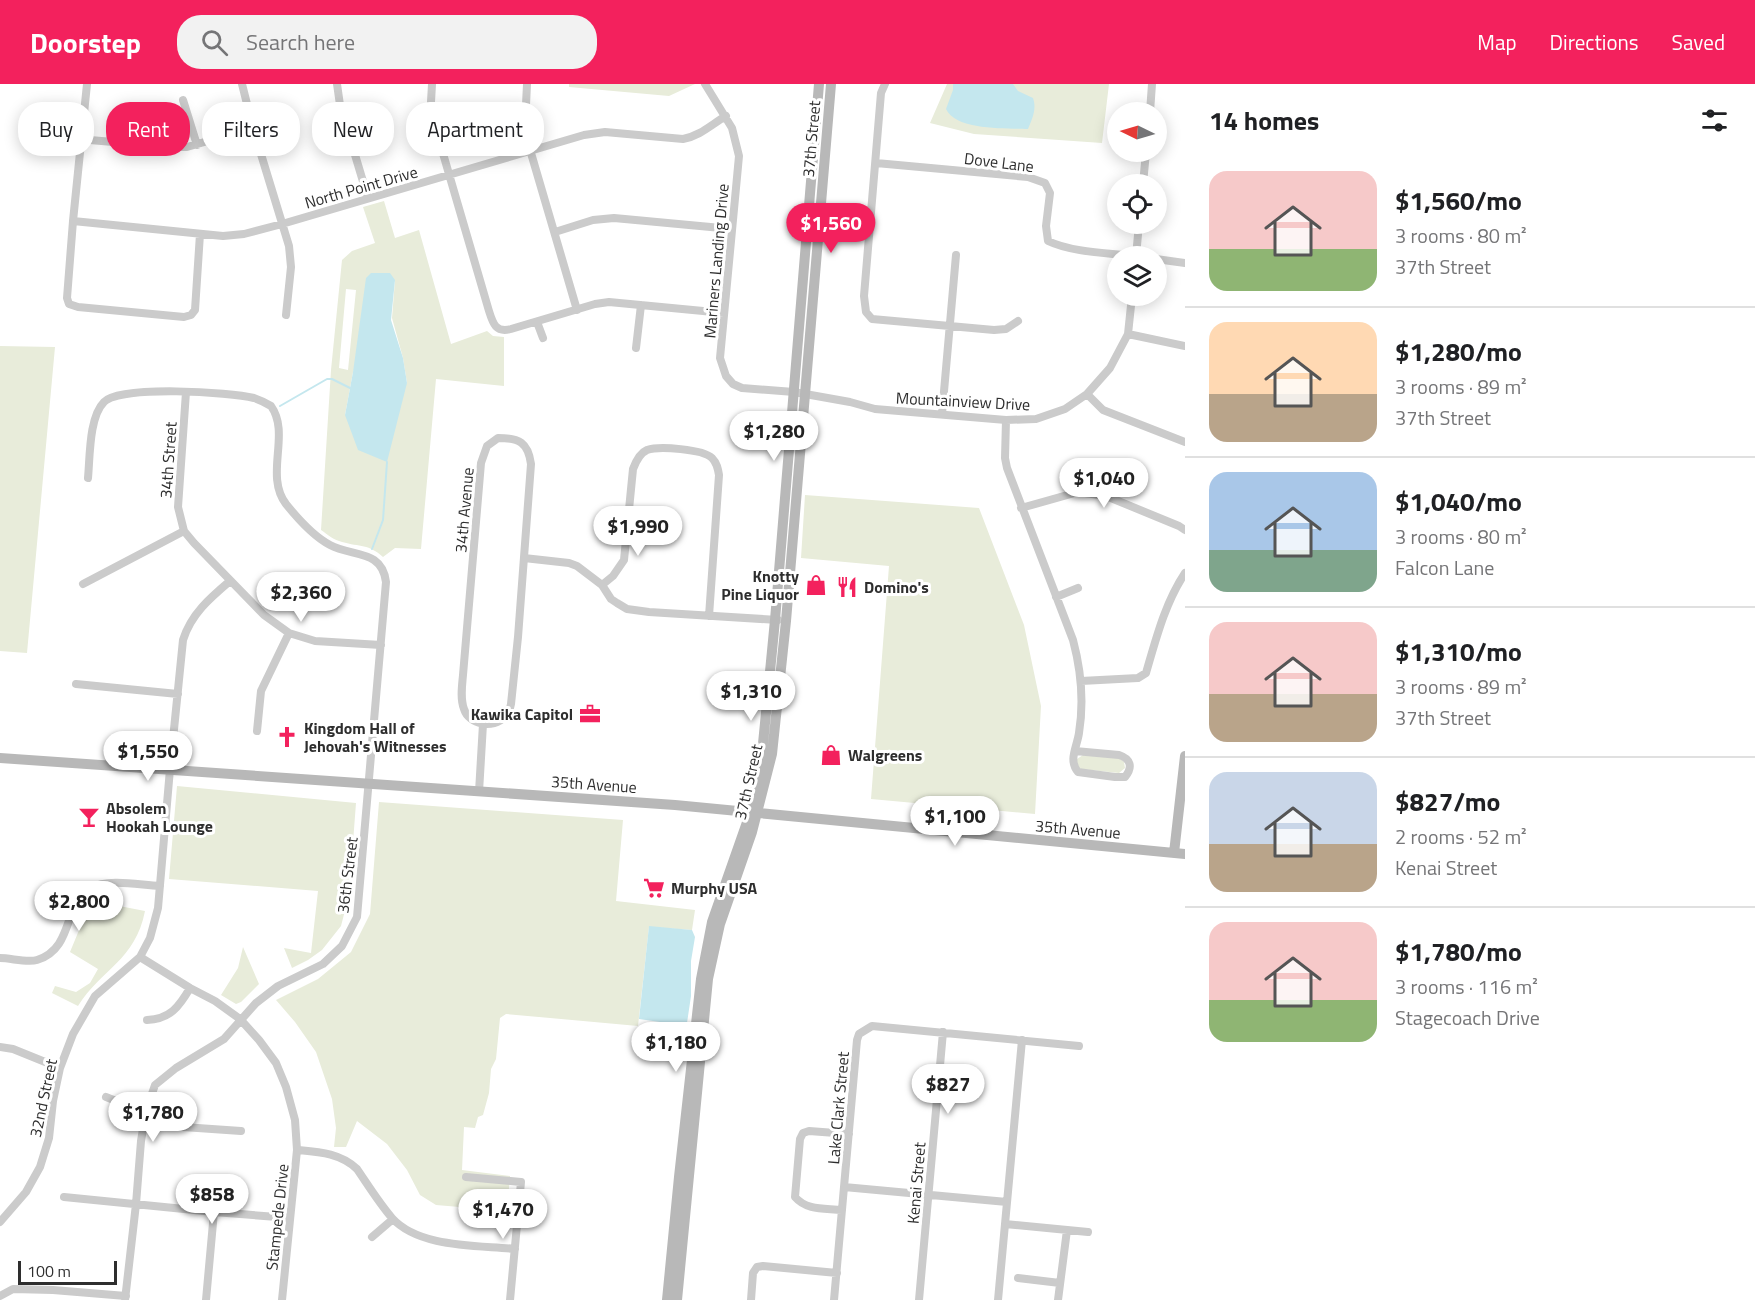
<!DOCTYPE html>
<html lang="en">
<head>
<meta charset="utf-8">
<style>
  :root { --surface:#fff; --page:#f2f2f2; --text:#202124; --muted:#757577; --line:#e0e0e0; --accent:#f3215d }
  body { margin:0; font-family:"Titillium Web",sans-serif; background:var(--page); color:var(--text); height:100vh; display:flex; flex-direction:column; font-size:22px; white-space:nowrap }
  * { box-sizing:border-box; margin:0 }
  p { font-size:20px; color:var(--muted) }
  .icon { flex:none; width:33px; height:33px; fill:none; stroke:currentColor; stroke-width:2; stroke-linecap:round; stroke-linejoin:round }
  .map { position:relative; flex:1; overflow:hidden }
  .details { display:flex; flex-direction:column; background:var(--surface); width:570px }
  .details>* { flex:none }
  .hud { position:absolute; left:18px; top:18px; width:570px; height:54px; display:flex; gap:12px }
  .needle { width:39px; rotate:275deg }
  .controls { position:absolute; left:1107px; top:18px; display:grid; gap:12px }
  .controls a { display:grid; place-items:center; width:60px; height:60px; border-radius:50%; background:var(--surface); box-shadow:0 3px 15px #0003; font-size:30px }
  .scale { position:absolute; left:18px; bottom:15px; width:99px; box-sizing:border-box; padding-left:6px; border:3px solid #2e2e2e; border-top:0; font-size:16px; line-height:21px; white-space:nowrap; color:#2e2e2e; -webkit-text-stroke:4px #fff; paint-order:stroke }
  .price { position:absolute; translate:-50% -51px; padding:0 14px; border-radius:21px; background:#fff; color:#222; font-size:20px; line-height:39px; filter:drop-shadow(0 2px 3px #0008) }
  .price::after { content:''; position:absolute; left:50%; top:36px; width:18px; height:14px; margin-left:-9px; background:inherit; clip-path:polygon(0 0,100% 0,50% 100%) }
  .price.current { background:var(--accent); color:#fff }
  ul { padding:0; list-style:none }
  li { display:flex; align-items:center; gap:18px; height:150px; padding:0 24px }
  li+li { border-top:2px solid var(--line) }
  li span { display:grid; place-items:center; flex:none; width:168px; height:120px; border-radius:18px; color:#555 }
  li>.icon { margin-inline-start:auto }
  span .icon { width:72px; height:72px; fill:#fffc; stroke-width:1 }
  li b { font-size:26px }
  h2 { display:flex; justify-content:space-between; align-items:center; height:72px; padding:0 24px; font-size:26px }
  .pill { padding:0 21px; border-radius:24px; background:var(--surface); box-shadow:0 3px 15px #0003; font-size:21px; line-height:54px }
  .pill.current { background:var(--accent); color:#fff }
  header { display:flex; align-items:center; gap:36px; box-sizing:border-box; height:84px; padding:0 30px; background:var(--accent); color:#fff }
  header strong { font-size:28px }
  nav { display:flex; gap:33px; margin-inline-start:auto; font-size:21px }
  .search { width:420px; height:54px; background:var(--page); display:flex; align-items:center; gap:15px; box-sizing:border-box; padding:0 21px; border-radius:24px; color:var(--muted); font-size:22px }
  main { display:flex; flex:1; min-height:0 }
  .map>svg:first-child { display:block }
  .green { fill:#e8ecda; fill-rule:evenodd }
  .water { fill:#c4e7ee }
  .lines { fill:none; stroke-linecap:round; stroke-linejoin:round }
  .stream { stroke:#c4e7ee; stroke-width:2 }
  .street { stroke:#cbcbcb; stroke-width:8 }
  .secondary { stroke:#b8b8b8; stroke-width:10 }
  .labels { text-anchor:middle; stroke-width:6; stroke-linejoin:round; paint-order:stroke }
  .street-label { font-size:16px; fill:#2e2e2e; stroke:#fff }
  .poi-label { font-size:16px; font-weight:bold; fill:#2e2e2e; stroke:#fff; text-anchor:start }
</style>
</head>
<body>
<header>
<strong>Doorstep</strong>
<div class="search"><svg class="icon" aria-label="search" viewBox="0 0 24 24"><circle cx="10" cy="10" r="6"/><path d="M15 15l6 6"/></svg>Search here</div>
<nav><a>Map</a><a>Directions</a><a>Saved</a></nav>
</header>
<main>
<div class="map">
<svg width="1185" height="1216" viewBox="0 0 1185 1216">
  <rect width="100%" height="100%" fill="#fff"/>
  <path class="green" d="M569,0H695L669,12L569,3Z
    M947,0H1109L1102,59L974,50L930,39Z
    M384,117L395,154L419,146L451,260L487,247L493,252L504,253V302L436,295L421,465L395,464L383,473C369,460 360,463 342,458C334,456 328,451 321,446L331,286L342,176L352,167L375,159L363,123ZM395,196L392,234L403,274L407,299L345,331L353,288ZM346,205L356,206L348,286L339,284Z
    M0,262L55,263L27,569L0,567Z
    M805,411L979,424L1024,541L1041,622L1035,730L871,715L889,482L801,474Z
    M1083,671L1119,674L1124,678L1125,684L1119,689L1081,685L1077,682V675Z
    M177,702L356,719L349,811L341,842L322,866L308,876L292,884L284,864L311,869L318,807L169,795Z
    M379,718L623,736L616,817L695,826L692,846L649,843L638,942L506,930L500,934L496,975L491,985L489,1009L483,1031L478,1033L475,1044L464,1043L462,1086L510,1092L507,1127L436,1121L420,1111L407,1086L387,1060L357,1037L346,1063H334L336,1044L332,1015L316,968L295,938L276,916L318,895L351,868L370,830Z
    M100,813L109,820L145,827C135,877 102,884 78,922L52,909L55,902L76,908L90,899L98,885L70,868L89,822Z
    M243,863L259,900L241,918L236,920L221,911L238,884Z"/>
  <path class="water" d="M953,0H1013L1018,7L1033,14C1037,25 1032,35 1028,45C1007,44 956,47 946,25L953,6Z
    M371,189H390L395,196L391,236L403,274L407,299L387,378L358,366L345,331L353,288L366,194Z
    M649,842L692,846L695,853L691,877V912L687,939L681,941L639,935Z"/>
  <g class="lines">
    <path class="stream" d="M280,322L327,295H332L350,304
      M372,465L383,436L387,378"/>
    <path class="street" d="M87,0L73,137L223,152L244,150L282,140L584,51L605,48L683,55C700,52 712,40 726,32
      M242,0L253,44L289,162L291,183L286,231
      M337,0L340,21L368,114
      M432,0L431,18L437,49L489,227C493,240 496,249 511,245L595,220L609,218L724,229
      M527,0L525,42L526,52L577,226
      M705,0L732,44L739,72L720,274L726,292L733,300L742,304L794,308L850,318L875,325L1006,336L1036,335L1065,325L1087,310L1110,284L1128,250L1132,212
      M885,0L881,9L864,212L866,228L872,235L994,246L1006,245L1018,237
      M183,16L197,61
      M1150,28L1152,0
      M81,53L90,56L170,63H187L253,44
      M876,79L1028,93L1045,99L1050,109L1046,142L1048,157C1071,168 1106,169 1132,172
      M1143,100L1146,68
      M73,137L67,214L69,220L78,223L184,233L191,231L195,226L200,150
      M555,148L593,136L614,134L732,145
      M1136,172L1139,140
      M1156,175L1185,179
      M537,238L543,254
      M1128,250L1185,262
      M636,264L641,221
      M186,308L178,423L184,447L194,459L264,531L289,549L315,557L381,561
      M1087,310L1103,326L1185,358
      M942,330L956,171
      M1006,336L1005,374L1007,384L1073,556C1081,586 1084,618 1079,649C1077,663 1068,676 1078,688L1115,693H1125C1133,683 1131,675 1119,671L1075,667
      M498,354C519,354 528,358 531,380L518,553L511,620C510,625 509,630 505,633C493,645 469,641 464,625C460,615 462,602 463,591L481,379L487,362Z
      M88,394C90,373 89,333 104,318C121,301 230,308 254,314C260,316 266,319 271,322C291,350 264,391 286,420C298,435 313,452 330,461C352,473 382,465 386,498L357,833L342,862L323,880L278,902L256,919L224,955L176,984L155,1001L146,1027L141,1057L136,1120L125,1216
      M1021,424L1078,408L1106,412L1179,442L1185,446
      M524,474L569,479L577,482L602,501L611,515L617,519L627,525L649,528L778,536
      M83,500L184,447
      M602,501L613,492L624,476L633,385C636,377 640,369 647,366C659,362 703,365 712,374C717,379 718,385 719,391L709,532
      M1056,513L1078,504
      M1081,597L1138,594L1146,589C1156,555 1165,519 1185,489
      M76,600L178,610
      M257,647L261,607L289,549
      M479,708L483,640
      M140,873L190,904L215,917L240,935L259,956L276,979L286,1003L295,1036L297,1066L282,1216
      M0,874C11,874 27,879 37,876C75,864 63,818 90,804C111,794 138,801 160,802
      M147,936C170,935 179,923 190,904
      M0,963L13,965L60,984
      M106,1013L183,1043L241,1047
      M297,1066C319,1068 340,1069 357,1085C368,1101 379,1119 392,1134C419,1164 477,1161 515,1165
      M466,1093L521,1098L510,1216
      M844,1103L1007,1118
      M64,1113L214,1128L290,1134
      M842,1126C825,1124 807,1127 795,1113L800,1055L803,1049L809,1047L849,1050
      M0,1138L26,1108L40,1083L49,1054L53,1017L60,984L73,950L95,912L140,873L150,854L158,824L170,685L183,556C191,530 210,514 230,497
      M1005,1140L1088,1148
      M372,1153L393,1135
      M1018,1194L1060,1199
      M0,1212L13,1205L53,1206L126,1212
      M206,1216L214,1128
      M751,1216L753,1189L757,1183L763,1182L837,1189
      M834,1216L857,956L859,950L872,942L1079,962
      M919,1216L943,948
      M998,1216L1022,956
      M1058,1216L1067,1146"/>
    <path class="secondary" d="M0,674L675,721L1185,770
      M1174,769L1185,672
      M667,1216L679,1093L701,895L712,838L751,727L762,670L775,536L819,0
      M677,1216L708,895L720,840L752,748L772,670L786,537L831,0"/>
  </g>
  <defs>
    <symbol id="shop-bare" viewBox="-9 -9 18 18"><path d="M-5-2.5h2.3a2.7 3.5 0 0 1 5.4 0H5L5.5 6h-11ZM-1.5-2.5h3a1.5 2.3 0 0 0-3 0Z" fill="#f3215d" stroke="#fff" stroke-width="2.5" paint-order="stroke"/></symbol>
    <symbol id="restaurant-bare" viewBox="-9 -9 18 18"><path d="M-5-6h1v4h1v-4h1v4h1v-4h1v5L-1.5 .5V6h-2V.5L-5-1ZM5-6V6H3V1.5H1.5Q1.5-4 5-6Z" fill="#f3215d" stroke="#fff" stroke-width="2.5" paint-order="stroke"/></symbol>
    <symbol id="office-bare" viewBox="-9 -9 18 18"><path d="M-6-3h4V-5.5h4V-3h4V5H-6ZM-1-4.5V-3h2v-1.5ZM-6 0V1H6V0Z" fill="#f3215d" stroke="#fff" stroke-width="2.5" paint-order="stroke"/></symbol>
    <symbol id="church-bare" viewBox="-9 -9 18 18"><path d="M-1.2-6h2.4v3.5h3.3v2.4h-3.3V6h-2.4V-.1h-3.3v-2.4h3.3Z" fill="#f3215d" stroke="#fff" stroke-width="2.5" paint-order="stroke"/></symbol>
    <symbol id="bar-bare" viewBox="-9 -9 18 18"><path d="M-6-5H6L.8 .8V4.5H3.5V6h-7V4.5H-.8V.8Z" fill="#f3215d" stroke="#fff" stroke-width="2.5" paint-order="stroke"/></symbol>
    <symbol id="supermarket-bare" viewBox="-9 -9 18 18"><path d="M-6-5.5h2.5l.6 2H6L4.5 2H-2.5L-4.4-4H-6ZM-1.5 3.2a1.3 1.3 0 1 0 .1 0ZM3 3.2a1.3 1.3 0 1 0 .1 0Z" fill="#f3215d" stroke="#fff" stroke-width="2.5" paint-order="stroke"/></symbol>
  </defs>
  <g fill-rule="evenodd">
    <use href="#shop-bare" x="801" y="486" width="30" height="30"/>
    <use href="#restaurant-bare" x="832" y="488" width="30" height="30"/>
    <use href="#office-bare" x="575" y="615" width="30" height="30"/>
    <use href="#church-bare" x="272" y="638" width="30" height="30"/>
    <use href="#shop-bare" x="816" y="656" width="30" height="30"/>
    <use href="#bar-bare" x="74" y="718" width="30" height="30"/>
    <use href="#supermarket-bare" x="639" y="789" width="30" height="30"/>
  </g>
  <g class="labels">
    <g class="street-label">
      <text transform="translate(811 55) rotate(-85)" y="6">37th Street</text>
      <text transform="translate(999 78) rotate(7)" y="6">Dove Lane</text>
      <text transform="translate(361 103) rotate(-16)" y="6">North Point Drive</text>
      <text transform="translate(716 177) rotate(-85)" y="6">Mariners Landing Drive</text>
      <text transform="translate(963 317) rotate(3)" y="6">Mountainview Drive</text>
      <text transform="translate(168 376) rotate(-86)" y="6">34th Street</text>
      <text transform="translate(464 426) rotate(-85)" y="6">34th Avenue</text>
      <text transform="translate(748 698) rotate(-77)" y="6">37th Street</text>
      <text transform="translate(594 700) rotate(4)" y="6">35th Avenue</text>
      <text transform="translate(1078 745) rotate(5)" y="6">35th Avenue</text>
      <text transform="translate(347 791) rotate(-83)" y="6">36th Street</text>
      <text transform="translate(43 1014) rotate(-78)" y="6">32nd Street</text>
      <text transform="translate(838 1024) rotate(-85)" y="6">Lake Clark Street</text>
      <text transform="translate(916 1099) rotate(-85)" y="6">Kenai Street</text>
      <text transform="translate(277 1133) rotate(-84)" y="6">Stampede Drive</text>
    </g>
    <g class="poi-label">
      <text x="799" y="498" text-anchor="end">Knotty<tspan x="799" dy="18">Pine Liquor</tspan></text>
      <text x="864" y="509">Domino's</text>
      <text x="573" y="636" text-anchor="end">Kawika Capitol</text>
      <text x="304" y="650">Kingdom Hall of<tspan x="304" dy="18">Jehovah's Witnesses</tspan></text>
      <text x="848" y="677">Walgreens</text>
      <text x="106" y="730">Absolem<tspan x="106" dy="18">Hookah Lounge</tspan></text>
      <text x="671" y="810">Murphy USA</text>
    </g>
  </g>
</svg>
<div class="controls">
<a><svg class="needle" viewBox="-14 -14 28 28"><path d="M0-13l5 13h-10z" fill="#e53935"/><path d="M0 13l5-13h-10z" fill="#757577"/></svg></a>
<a><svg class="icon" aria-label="locate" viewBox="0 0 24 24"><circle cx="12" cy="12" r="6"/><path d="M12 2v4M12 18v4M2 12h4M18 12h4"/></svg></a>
<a><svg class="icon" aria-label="layers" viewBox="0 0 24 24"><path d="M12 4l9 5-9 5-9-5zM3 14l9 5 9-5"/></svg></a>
</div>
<div class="scale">100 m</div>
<b class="price current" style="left:831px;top:170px">$1,560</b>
<b class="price" style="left:774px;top:378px">$1,280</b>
<b class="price" style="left:1104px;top:425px">$1,040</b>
<b class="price" style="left:638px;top:473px">$1,990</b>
<b class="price" style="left:301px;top:539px">$2,360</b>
<b class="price" style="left:751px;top:638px">$1,310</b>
<b class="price" style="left:148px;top:698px">$1,550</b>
<b class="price" style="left:955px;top:763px">$1,100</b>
<b class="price" style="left:79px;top:848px">$2,800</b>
<b class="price" style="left:676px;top:989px">$1,180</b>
<b class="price" style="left:948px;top:1031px">$827</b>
<b class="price" style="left:153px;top:1059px">$1,780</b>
<b class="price" style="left:212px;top:1141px">$858</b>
<b class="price" style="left:503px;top:1156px">$1,470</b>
<div class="hud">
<a class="pill">Buy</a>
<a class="pill current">Rent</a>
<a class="pill">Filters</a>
<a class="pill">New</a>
<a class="pill">Apartment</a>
</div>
</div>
<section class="details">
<h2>14 homes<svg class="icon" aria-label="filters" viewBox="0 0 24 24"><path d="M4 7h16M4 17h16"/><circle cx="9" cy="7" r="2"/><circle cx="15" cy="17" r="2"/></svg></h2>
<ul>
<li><span style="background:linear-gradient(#f6c9c9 65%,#8fb573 0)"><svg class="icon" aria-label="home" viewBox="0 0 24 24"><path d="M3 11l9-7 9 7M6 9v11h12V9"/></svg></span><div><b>$1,560/mo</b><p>3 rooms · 80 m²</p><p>37th Street</p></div></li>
<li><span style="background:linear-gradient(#ffd9b3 60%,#b9a48a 0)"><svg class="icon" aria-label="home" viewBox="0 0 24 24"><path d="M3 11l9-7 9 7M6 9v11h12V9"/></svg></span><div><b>$1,280/mo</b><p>3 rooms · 89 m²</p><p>37th Street</p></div></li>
<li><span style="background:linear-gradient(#a9c7e8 65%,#7fa58c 0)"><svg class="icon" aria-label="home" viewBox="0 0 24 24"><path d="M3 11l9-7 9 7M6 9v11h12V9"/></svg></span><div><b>$1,040/mo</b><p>3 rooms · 80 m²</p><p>Falcon Lane</p></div></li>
<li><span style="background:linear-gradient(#f6c9c9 60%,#b9a48a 0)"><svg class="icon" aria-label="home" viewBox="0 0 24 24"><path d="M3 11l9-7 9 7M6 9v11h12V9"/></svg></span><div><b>$1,310/mo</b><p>3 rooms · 89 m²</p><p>37th Street</p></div></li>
<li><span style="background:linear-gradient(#c9d6e8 60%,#b9a48a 0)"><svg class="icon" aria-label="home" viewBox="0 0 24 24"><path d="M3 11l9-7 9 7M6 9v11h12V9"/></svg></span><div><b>$827/mo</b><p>2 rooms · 52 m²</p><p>Kenai Street</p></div></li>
<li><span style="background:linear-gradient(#f6c9c9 65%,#8fb573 0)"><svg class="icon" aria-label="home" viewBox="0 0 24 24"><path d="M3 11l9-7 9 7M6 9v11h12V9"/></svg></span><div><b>$1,780/mo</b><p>3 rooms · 116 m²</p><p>Stagecoach Drive</p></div></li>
</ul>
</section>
</main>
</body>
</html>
